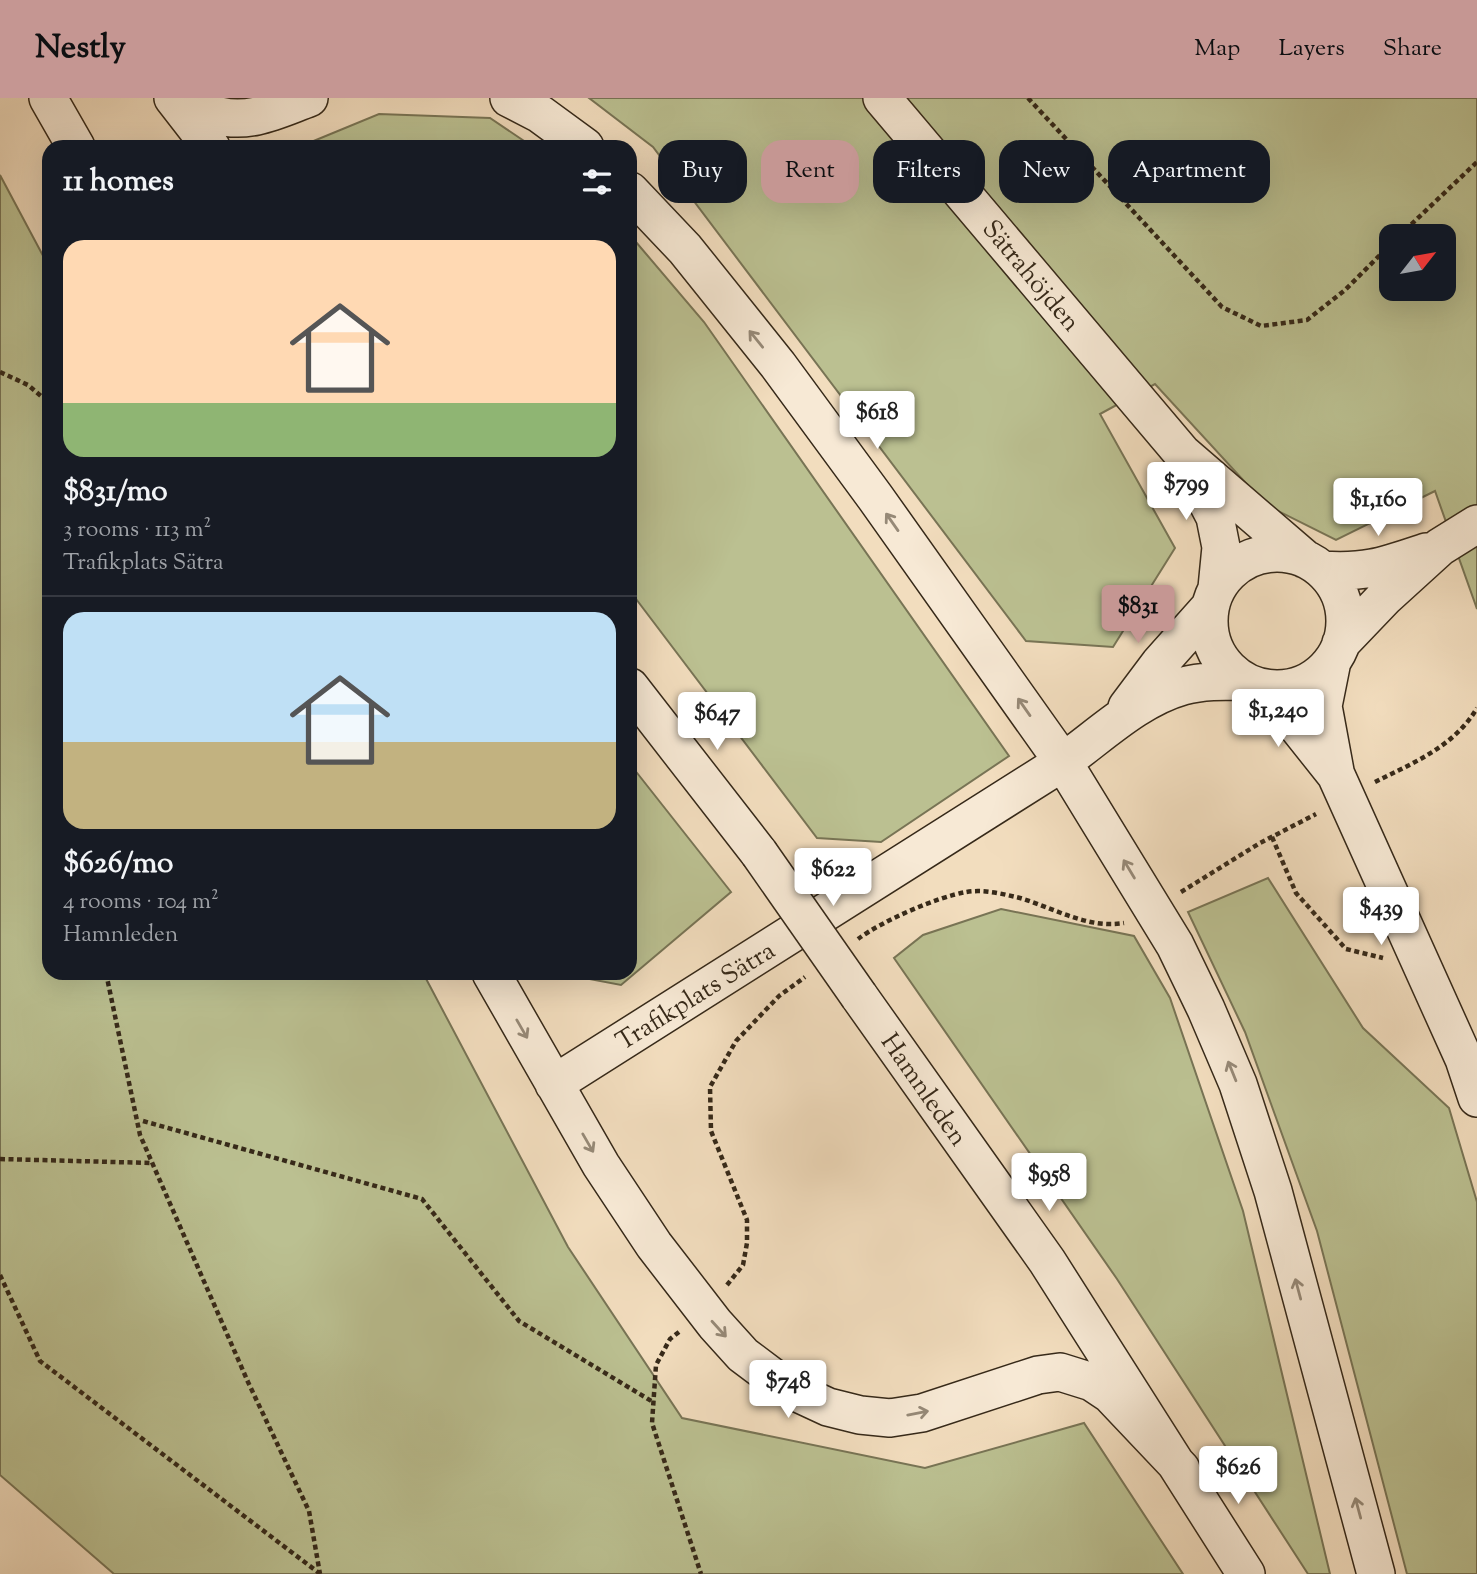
<!DOCTYPE html>
<html lang="en">
<head>
<meta charset="utf-8">
<style>
  :root { --surface:#171b24; --page:#20242c; --text:#f1f3f6; --muted:#9ea1a6; --line:#363941; --accent:#c59692 }
  body { margin:0; font-family:"Sorts Mill Goudy",serif; background:var(--page); color:var(--text); height:100vh; display:flex; flex-direction:column; font-size:26px; white-space:nowrap }
  * { box-sizing:border-box; margin:0 }
  p { font-size:23px; color:var(--muted) }
  .icon { flex:none; width:38px; height:38px; fill:none; stroke:currentColor; stroke-width:2; stroke-linecap:round; stroke-linejoin:round }
  .map { position:relative; flex:1; overflow:hidden }
  .panel { position:absolute; left:42px; top:42px; width:595px; height:840px; display:flex; flex-direction:column; background:var(--surface); border-radius:21px; box-shadow:0 7px 28px #0002 }
  .panel>* { flex:none }
  .guide { position:absolute; left:658px; top:42px; width:665px; height:63px; display:flex; gap:14px }
  .needle { width:46px; rotate:59deg }
  .tools { position:absolute; left:1379px; top:126px; display:grid; gap:14px }
  .tools a { display:grid; place-items:center; width:77px; height:77px; border-radius:14px; background:var(--surface); box-shadow:0 7px 28px #0002; font-size:35px }
  .price { position:absolute; translate:-50% -60px; padding:0 16px; border-radius:7px; background:#fff; color:#222; font-size:23px; line-height:46px; filter:drop-shadow(0 2px 4px #0008) }
  .price::after { content:''; position:absolute; left:50%; top:42px; width:21px; height:16px; margin-left:-10px; background:inherit; clip-path:polygon(0 0,100% 0,50% 100%) }
  .price.selected { background:var(--accent); color:#111 }
  ul { padding:0; list-style:none }
  li { display:grid; align-content:center; gap:14px; height:371px; padding:0 21px }
  li+li { border-top:2px solid var(--line) }
  li span { display:grid; place-items:center; height:217px; border-radius:21px; color:#555 }
  li>.icon { margin-inline-start:auto }
  span .icon { width:126px; height:126px; fill:#fffc; stroke-width:1 }
  li b { font-size:30px }
  h2 { display:flex; justify-content:space-between; align-items:center; height:84px; padding:0 21px; font-size:30px }
  .tag { padding:0 24px; border-radius:21px; background:var(--surface); box-shadow:0 7px 28px #0002; font-size:24px; line-height:63px }
  .tag.selected { background:var(--accent); color:#111 }
  header { display:flex; align-items:center; gap:42px; box-sizing:border-box; height:98px; padding:0 35px; background:var(--accent); color:#111 }
  header strong { font-size:33px }
  nav { display:flex; gap:38px; margin-inline-start:auto; font-size:24px }
  .map>svg:first-child { display:block }
  .green { fill:#bbc091; stroke:#787455; stroke-width:2; fill-rule:evenodd }
  .lines { fill:none; stroke-linecap:round; stroke-linejoin:round }
  .secondary-casing { stroke:#362919; stroke-width:40 }
  .path { stroke:#362919; stroke-width:4.5; stroke-dasharray:5 3.5; stroke-linecap:butt }
  .secondary { stroke:#f7e9d5; stroke-width:37 }
  .secondary-bridge-casing { stroke:#362919; stroke-width:40; stroke-linecap:butt }
  .secondary-bridge { stroke:#f7e9d5; stroke-width:37 }
  .oneway { stroke:#968977 }
  .labels { text-anchor:middle; stroke-width:7; stroke-linejoin:round; paint-order:stroke }
  .street-label { font-size:26px; fill:#362919; stroke:#f7e9d5 }
</style>
</head>
<body>
<header>
<strong>Nestly</strong>
<nav><a>Map</a><a>Layers</a><a>Share</a></nav>
</header>
<div class="map">
<svg width="1477" height="1476" viewBox="0 0 1477 1476">
  <rect width="100%" height="100%" fill="#f2ddbe"/>
  <filter id="stains"><feTurbulence type="fractalNoise" baseFrequency=".00286" numOctaves="4"/><feColorMatrix values="0 0 0 0 .2 0 0 0 0 .09 0 0 0 0 .02 0 0 0 .5 -.17"/></filter>
  <radialGradient id="worn" r=".72"><stop offset=".6" stop-color="#630" stop-opacity="0"/><stop offset="1" stop-color="#630" stop-opacity=".3"/></radialGradient>
  <path class="green" d="M589,0H1477V511L1435,393L1336,442L1266,407L1155,286L1100,316L1175,450L1113,549L1026,543L653,49ZM1391,138H1444V191H1391Z
    M379,16L490,20L533,49H299Z
    M0,77L49,169V875H423L568,1149L682,1320L925,1370L1084,1325L1183,1476H114L0,1377Z
    M630,137L704,224L1009,658L881,744L817,740L630,493Z
    M630,666L731,794L621,887L558,875H630Z
    M1268,780L1363,930L1449,1010L1477,1104V1476H1407L1317,1133L1245,934L1188,814Z
    M1001,811L1134,838L1170,900L1243,1113L1330,1476H1308L1117,1181L894,860L923,837Z"/>
  <g class="lines">
    <defs>
      <path id="secondary" d="M48,0L76,49
        M173,0L211,49
        M187,0C196,6 206,13 216,17C249,27 279,11 309,0
        M509,0L540,16L585,49
        M882,0L1182,355L1305,461
        M630,93L685,151L778,267L875,399L1063,664L1175,847L1206,911L1238,986L1273,1093L1376,1476
        M1190,371L1215,419L1221,449L1217,490
        M1209 523a68 68 0 1 1 136 0a68 68 0 1 1-136 0Z
        M1322,472C1367,475 1384,468 1426,454
        M1341,545L1385,499L1440,449L1477,426
        M1332,563L1323,608L1335,673
        M630,589L759,755
        M1261,590L1297,628L1336,677L1464,961L1477,1000
        M1127,609L1160,565L1209,510
        M491,875L601,1067L654,1147L715,1226L743,1257L771,1278L800,1296L828,1309L860,1317L890,1320L922,1315L1038,1277L1060,1274L1092,1284L1110,1296L1181,1371
        M859,898L1047,1163L1246,1476
        M554,986L1063,664C1101,637 1137,601 1183,588C1202,583 1223,583 1243,583"/>
    </defs>
    <use href="#secondary" class="secondary-casing"/>
    <path class="path" d="M1028,0L1222,209L1261,228L1307,222L1345,192L1391,146
      M1399,138L1477,64
      M0,274L28,287L49,305
      M1375,684C1413,665 1455,648 1477,610
      M1272,739L1296,795L1346,851L1383,860
      M1181,794L1260,745L1316,716
      M858,841C882,823 937,799 966,794C984,791 1003,796 1020,800C1054,810 1087,831 1124,825
      M106,875L140,1037L248,1284L309,1413L320,1476
      M143,1023L422,1101L519,1223L653,1304
      M0,1061L152,1065
      M0,1177L40,1263L319,1475
      M727,1187L743,1167L747,1145V1122L711,1033L710,989L736,943L779,898L805,879
      M679,1234L670,1241L656,1267L652,1325L701,1476"/>
    <use href="#secondary" class="secondary"/>
    <defs>
      <path id="secondary-bridge" d="M759,755L859,898"/>
    </defs>
    <use href="#secondary-bridge" class="secondary-bridge-casing"/>
    <use href="#secondary-bridge" class="secondary-bridge"/>
  </g>
  <defs><path id="oneway-shaft" d="M-6 0H5M1.5-3L5.5 0L1.5 3" fill="none" stroke-width="1.6" stroke-linecap="round" stroke-linejoin="round" transform="scale(1.75)"/></defs>
  <g class="oneway">
    <use href="#oneway-shaft" transform="translate(756 241) rotate(-129)"/>
    <use href="#oneway-shaft" transform="translate(892 424) rotate(-125)"/>
    <use href="#oneway-shaft" transform="translate(1024 609) rotate(-125)"/>
    <use href="#oneway-shaft" transform="translate(1129 771) rotate(-121)"/>
    <use href="#oneway-shaft" transform="translate(522 931) rotate(60)"/>
    <use href="#oneway-shaft" transform="translate(1232 973) rotate(-112)"/>
    <use href="#oneway-shaft" transform="translate(588 1045) rotate(60)"/>
    <use href="#oneway-shaft" transform="translate(1298 1191) rotate(-105)"/>
    <use href="#oneway-shaft" transform="translate(719 1231) rotate(48)"/>
    <use href="#oneway-shaft" transform="translate(918 1315) rotate(-11)"/>
    <use href="#oneway-shaft" transform="translate(1358 1410) rotate(-105)"/>
  </g>
  <g class="labels">
    <g class="street-label">
      <text transform="translate(1032 177) rotate(50)" y="9">Sätrahöjden</text>
      <text transform="translate(695 897) rotate(-32)" y="9">Trafikplats Sätra</text>
      <text transform="translate(925 991) rotate(55)" y="9">Hamnleden</text>
    </g>
  </g>
  <rect width="100%" height="100%" filter="url(#stains)"/>
  <rect width="100%" height="100%" fill="url(#worn)"/>
</svg>
<div class="tools">
<a><svg class="needle" viewBox="-14 -14 28 28"><path d="M0-13l5 13h-10z" fill="#e53935"/><path d="M0 13l5-13h-10z" fill="#9ea1a6"/></svg></a>
</div>
<b class="price" style="left:877px;top:353px">$618</b>
<b class="price" style="left:1186px;top:424px">$799</b>
<b class="price" style="left:1378px;top:440px">$1,160</b>
<b class="price selected" style="left:1138px;top:547px">$831</b>
<b class="price" style="left:1278px;top:651px">$1,240</b>
<b class="price" style="left:717px;top:654px">$647</b>
<b class="price" style="left:833px;top:810px">$622</b>
<b class="price" style="left:1381px;top:849px">$439</b>
<b class="price" style="left:1049px;top:1115px">$958</b>
<b class="price" style="left:788px;top:1322px">$748</b>
<b class="price" style="left:1238px;top:1408px">$626</b>
<div class="guide">
<a class="tag">Buy</a>
<a class="tag selected">Rent</a>
<a class="tag">Filters</a>
<a class="tag">New</a>
<a class="tag">Apartment</a>
</div>
<section class="panel">
<h2>11 homes<svg class="icon" aria-label="filters" viewBox="0 0 24 24"><path d="M4 7h16M4 17h16"/><circle cx="9" cy="7" r="2"/><circle cx="15" cy="17" r="2"/></svg></h2>
<ul>
<li><span style="background:linear-gradient(#ffd9b3 75%,#8fb573 0)"><svg class="icon" aria-label="home" viewBox="0 0 24 24"><path d="M3 11l9-7 9 7M6 9v11h12V9"/></svg></span><div><b>$831/mo</b><p>3 rooms · 113 m²</p><p>Trafikplats Sätra</p></div></li>
<li><span style="background:linear-gradient(#bfe0f5 60%,#c2b280 0)"><svg class="icon" aria-label="home" viewBox="0 0 24 24"><path d="M3 11l9-7 9 7M6 9v11h12V9"/></svg></span><div><b>$626/mo</b><p>4 rooms · 104 m²</p><p>Hamnleden</p></div></li>
</ul>
</section>
</div>
</body>
</html>
